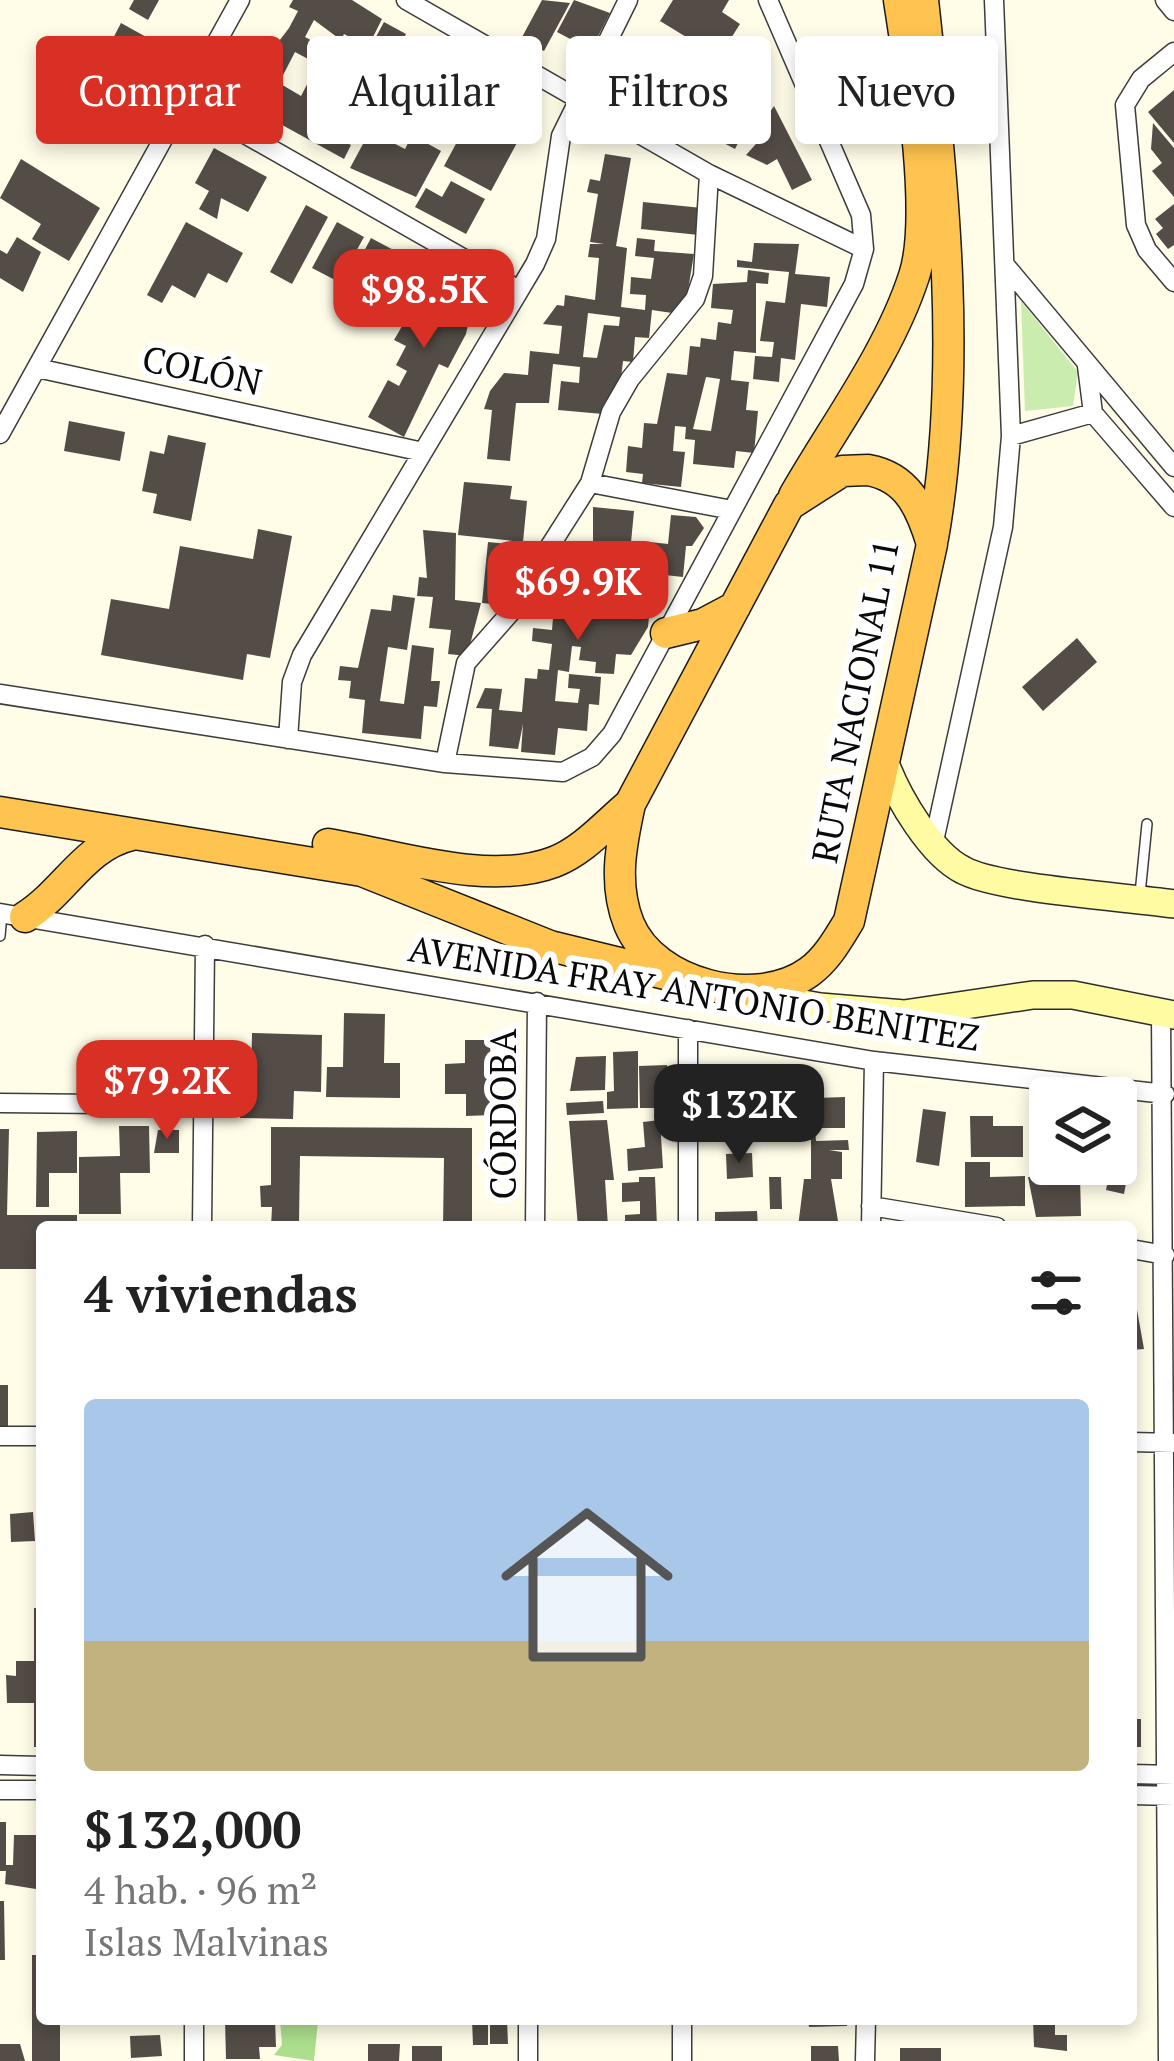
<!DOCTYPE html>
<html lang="es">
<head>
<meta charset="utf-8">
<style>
  :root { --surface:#fff; --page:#f2f2f2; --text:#222; --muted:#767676; --line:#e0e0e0; --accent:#d93025 }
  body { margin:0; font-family:"PT Serif",serif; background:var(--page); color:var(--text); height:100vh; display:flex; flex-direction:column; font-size:45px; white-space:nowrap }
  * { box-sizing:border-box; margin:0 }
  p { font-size:39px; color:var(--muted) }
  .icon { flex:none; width:66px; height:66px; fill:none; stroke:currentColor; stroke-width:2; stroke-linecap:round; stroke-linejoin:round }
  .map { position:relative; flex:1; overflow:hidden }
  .panel { position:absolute; left:36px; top:1221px; width:1101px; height:804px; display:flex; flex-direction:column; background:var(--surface); border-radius:12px; box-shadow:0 6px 18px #0003 }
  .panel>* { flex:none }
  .top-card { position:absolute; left:36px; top:36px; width:1104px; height:108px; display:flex; gap:24px }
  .controls { position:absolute; left:1029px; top:1077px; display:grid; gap:24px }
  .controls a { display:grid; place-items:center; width:108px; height:108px; border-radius:12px; background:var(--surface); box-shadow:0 6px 18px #0003; font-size:60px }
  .price { position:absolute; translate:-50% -102px; padding:0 27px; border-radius:24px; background:var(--accent); color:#fff; font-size:39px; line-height:78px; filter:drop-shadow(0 3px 6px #0008) }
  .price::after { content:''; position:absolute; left:50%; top:72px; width:36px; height:27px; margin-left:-18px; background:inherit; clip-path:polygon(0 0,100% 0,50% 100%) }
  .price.selected { background:#222; color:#fff }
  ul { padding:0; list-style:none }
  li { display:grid; align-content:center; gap:24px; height:636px; padding:0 48px }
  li+li { border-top:3px solid var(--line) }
  li span { display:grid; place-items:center; height:372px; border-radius:12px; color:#555 }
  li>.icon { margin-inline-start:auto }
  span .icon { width:216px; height:216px; fill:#fffc; stroke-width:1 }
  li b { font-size:51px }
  h2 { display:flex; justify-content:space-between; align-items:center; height:144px; padding:0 48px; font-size:51px }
  .tag { padding:0 42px; border-radius:12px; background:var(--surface); box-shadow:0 6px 18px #0003; font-size:42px; line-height:108px }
  .tag.selected { background:var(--accent); color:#fff }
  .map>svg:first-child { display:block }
  .green { fill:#cbecaf }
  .forest { fill:#acde8d }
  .building { fill:#544c46; fill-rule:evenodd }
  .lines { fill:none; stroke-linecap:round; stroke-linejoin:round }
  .service-casing { stroke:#3d3d3d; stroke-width:12 }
  .minor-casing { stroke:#3d3d3d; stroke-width:21 }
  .secondary-casing { stroke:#2c2c2c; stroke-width:30 }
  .trunk-casing { stroke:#1b1b1b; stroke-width:33 }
  .service { stroke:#fff; stroke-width:9 }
  .minor { stroke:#fff; stroke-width:18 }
  .secondary { stroke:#fffba3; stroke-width:27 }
  .trunk { stroke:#ffc44f; stroke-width:30 }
  .labels { text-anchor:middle; stroke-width:12; stroke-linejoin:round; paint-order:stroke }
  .street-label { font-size:36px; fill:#0a0a0a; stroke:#fff }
</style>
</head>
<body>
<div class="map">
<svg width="1174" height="2061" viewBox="0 0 1174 2061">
  <rect width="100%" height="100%" fill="#fffce8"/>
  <path class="green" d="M1021,301L1078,372L1073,406L1025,411Z"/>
  <path class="forest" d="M280,2019L318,2021L314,2061L274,2055L282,2045Z"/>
  <path class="building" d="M134,0H159L148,20L129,9Z
    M293,0H352L382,19L368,47L344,34L341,40L314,20L305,37L318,44L310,60L295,52L279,83L301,96L313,73L322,78L326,71L351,84L338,110L357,120L345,142L351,145L344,159L235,99L241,87L250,91L262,54L267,57L289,28L298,11L289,7Z
    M542,0L570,3L544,51L521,39Z
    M574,0L610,13L591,50L557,32Z
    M673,0H729L722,12L740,24L723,51L705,40L701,46L660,21Z
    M384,22L406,34L385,73L363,61Z
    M121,23L148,38L136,61L109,46Z
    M417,47L433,56L421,79L405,70Z
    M455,59L484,75L464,113L435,98Z
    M679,59L716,79L687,134L650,114Z
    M759,68L768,85L750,119L759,124L752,137L743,133L735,149L720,141Z
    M86,70L107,83L112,76L129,87L112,114L74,90Z
    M503,80L540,100L491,191L444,166L464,129L472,133L482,115L499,124L506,112L491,103Z
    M1174,90V143L1148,112Z
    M774,106L812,180L792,190L777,159L767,165L746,155L764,135L760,126Z
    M1153,123L1174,148V197L1152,171L1162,163L1151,149Z
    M370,131L405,149L412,135L441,151L416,197L350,168Z
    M214,148L267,177L248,212L221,198L217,219L199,209L209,191L195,183Z
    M605,154L631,158L616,246L627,248L621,307L645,310L646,295L630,294L631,277L651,279L654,258L635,256L637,238L655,240L654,251L694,254L687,296L672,313L652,310L649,338L635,337L633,362L623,361L620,387H614L612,404H604L603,414L558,410L561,381L579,383L580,367L553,364L549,403H516L510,461L487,459L492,410L484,409L490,391L504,373L528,375L530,351L559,354L562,326L543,324L557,305L564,306L565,295L595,300L599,258L588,257L590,244H604L590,242L598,194L587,192L590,179L600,181ZM588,313L620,317L619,326L604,325L597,358L583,357Z
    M21,159L100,208L69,261L32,239L41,224L0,198Z
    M451,181L485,199L466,234L415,207L426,188L442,197Z
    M643,202L702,208L699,235L641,229Z
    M1174,204V245L1168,249L1156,234L1163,228L1155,219Z
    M306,205L328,217L292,284L270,272Z
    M186,222L243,253L227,283L208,273L195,298L172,285L162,303L147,295Z
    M337,222L364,237L339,282L312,268Z
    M17,237L41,252L23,292L0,278V250L7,254Z
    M371,238L399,253L377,295L349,280Z
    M754,243L799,244L795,274L830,277L827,307L801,304L795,360L781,358L779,382L753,379L755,356L772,357L774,342L760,341L766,301L785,303L789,272L737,267V260L752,262Z
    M748,270L769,273L768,284L756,283V353L734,351L731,380L749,382L746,410L758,411L754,453L736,451L734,468L693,464L695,440L685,439L686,427L675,426L673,451L685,452L681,487L642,483L643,474L626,472L628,446L642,448L644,423L657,424L667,373L687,375L690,346L700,347L701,338L716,340L718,322L731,324L733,310L711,308L713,284L747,282ZM706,377L720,379L711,431L693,429Z
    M433,273L478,298L467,319L445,308L439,319L448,314L468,325L466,334L448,368L439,364L404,437L368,417L388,380L399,386L407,371L396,365L406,346L394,340Z
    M69,421L125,432L120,461L64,451Z
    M168,435L206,443L191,521L153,513L157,494L142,491L150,451L164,454Z
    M464,482L512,486L510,499L527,501L523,542L458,535Z
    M593,507L634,511L626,595L651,597L648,627L631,655L616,654L614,674L595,673L596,662L579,660L581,647L572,646L569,672L558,670L555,701L578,703L580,689L568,688L569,674L601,677L599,705L589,704L587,731L558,728L555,755L521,752L523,724L518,749L489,746L492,709L476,708L485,688L502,689L499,710L522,712L525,678L537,679L538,669L549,670L552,644L532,641L533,628L552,630L553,618L579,620L582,590L569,588L571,564L593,566Z
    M671,515L696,517L704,528L692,546H686L683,577L637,572L640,541L668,544Z
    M258,529L292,536L270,658L247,654L243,680L101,655L111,599L169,609L180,546L253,559Z
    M423,530L456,533L455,600L481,603L467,656L448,654L451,630L429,628L433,597L417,596L419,577L427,578Z
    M488,542L519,545L513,606L482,603Z
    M393,595L415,598L407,650L388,647L380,701L404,704L412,645L434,648L431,681H440L437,707L424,706L421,739L362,733L365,700L349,698L351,681L338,680L340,666L358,668L371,609L391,611Z
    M1077,638L1097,662L1043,711L1022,687Z
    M344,1013L385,1014L384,1063H400V1098L326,1097L327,1067H343Z
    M252,1033L322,1035L321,1092L294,1091L293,1119L240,1118L241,1077L251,1078Z
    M465,1040H490L492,1115L466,1116V1094H445V1064L465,1063Z
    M638,1051V1108L607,1109V1092L614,1091L613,1052Z
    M606,1056L605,1090L570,1091L576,1057Z
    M667,1065L676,1108H640L639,1066Z
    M738,1073V1080L773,1079L775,1116L749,1117V1103L735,1121H715L714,1100H724V1085L717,1094V1074Z
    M782,1084H815V1098L845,1097V1128H815L816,1141L848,1140L849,1150H829L842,1152V1179H831L839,1227H798L804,1179H811V1140H783Z
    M603,1101L604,1113L567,1115L566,1103Z
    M923,1109L946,1112L939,1166L916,1162Z
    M970,1116H993V1126H1023V1157H971Z
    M607,1120L614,1180H605L608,1227H578L569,1121Z
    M660,1120L663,1168L628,1171L627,1149L645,1147L643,1122Z
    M119,1126H149L150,1173H120L121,1214H79V1157L120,1156Z
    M271,1127L472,1128V1227H443L444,1158L300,1156L299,1222L377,1227H271L272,1207H261L260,1186L271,1185Z
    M0,1129H9L7,1215H77V1227H42V1269H0Z
    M158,1130H179V1153H154Z
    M77,1131V1173H49V1207H36L37,1132Z
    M1032,1132H1050V1157H1032Z
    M1116,1143L1133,1146L1124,1194L1106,1190L1111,1164H1116Z
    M752,1153L753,1177L727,1179L726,1154Z
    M965,1162H990V1177L1025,1176V1206L965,1207Z
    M1080,1176L1081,1216L1036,1217L1028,1177Z
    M639,1177H655L657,1227H625V1215L640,1214V1201L622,1202V1183L639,1182Z
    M769,1177H781L782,1209H770Z
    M757,1211L758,1227H715V1212Z
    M1131,1293H1134L1144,1349L1131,1350Z
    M0,1385H8V1426H0Z
    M33,1512L35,1541L11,1542L10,1514Z
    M34,1608H42V1747H34V1703H7L6,1675L16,1676V1661H34Z
    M1131,1719H1141V1747H1131Z
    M0,1822H6V1865H13L14,1835H42V1890L5,1884L6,1871H0Z
    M1131,1885H1135L1136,1940H1131Z
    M0,1901H4L5,1960H0Z
    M32,1955H42V2019H60V2061H32Z
    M225,2019H275L276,2047H259L260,2059H226Z
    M472,2019H488V2045H473Z
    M490,2019H507L508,2044H490Z
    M808,2019H846L847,2026L809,2027Z
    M1033,2019H1055V2035H1067V2051L1034,2047Z
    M160,2035L162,2056L131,2058L130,2036Z
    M0,2044H20L25,2061H0Z
    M368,2044H400L399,2061H368Z
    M412,2046H442V2061H412Z
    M811,2046H838L839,2061H811Z
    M900,2048H941V2061H900Z"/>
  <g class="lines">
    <defs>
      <path id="service" d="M1140,894L1147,824
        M0,936L2,913"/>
      <path id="minor" d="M406,0L709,174L864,249
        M1165,0L1174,11
        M1174,52L1141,79L1125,105L1136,225L1147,250L1174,282
        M185,100L519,290
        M1005,265L1174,467
        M1087,366L1093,413L1174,507
        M37,368L423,452
        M0,434L240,0
        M1011,436L1093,413
        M590,483L732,510
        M0,694L445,763L563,772L592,757L612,734L854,284L864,249L861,215L768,0
        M288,739L292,682L302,655L535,264L546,239L561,136L628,0
        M445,763L466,663L525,596L536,568L590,483L611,412L630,379L695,299L703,276L709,174
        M934,841L1003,527L1011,436L994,0
        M0,913L874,1061L1165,1094
        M1161,1013L1168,2061
        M688,1029V1227
        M0,1103L205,1105
        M871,1206L997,1227
        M202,1227L205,945
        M535,1227L537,1002
        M871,1227L874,1061
        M1131,1249L1165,1255
        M0,1436H42
        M1131,1442L1174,1443
        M0,1765L42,1766
        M1131,1774L1174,1775
        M0,1790H42
        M1131,1795L1174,1796
        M194,2019V2061
        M528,2061V2019
        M682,2061V2019
        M865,2061L866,2019"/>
      <path id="secondary" d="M886,766C899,799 931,854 963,870C997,889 1127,897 1174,904
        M749,994L820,1007L904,1014L1033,995H1073L1174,1015"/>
      <path id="trunk" d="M923,0C942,176 964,362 933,538
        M868,470C908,477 921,508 932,544L849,921C838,939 827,959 809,972C756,1010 654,985 629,924C613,884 621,845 630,804L789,505L842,471Z
        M794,496C834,426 889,353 914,276C934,216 909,66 899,0
        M666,633L703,624L735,607
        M0,812L362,871L550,946L673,976
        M328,844C396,855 488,887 554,862C583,851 606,824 630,804
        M25,917C65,892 84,846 132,835"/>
    </defs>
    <use href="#service" class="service-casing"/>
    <use href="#minor" class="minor-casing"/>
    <use href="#secondary" class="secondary-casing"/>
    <use href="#trunk" class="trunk-casing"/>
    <use href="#service" class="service"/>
    <use href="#minor" class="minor"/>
    <use href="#secondary" class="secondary"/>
    <use href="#trunk" class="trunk"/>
  </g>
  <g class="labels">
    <g class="street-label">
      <text transform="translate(202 370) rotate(12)" y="13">COLÓN</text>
      <text transform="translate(855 701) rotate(-79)" y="13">RUTA NACIONAL 11</text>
      <text transform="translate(694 993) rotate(9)" y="13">AVENIDA FRAY ANTONIO BENITEZ</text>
      <text transform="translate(503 1114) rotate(-90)" y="13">CÓRDOBA</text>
    </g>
  </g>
</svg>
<div class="controls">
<a><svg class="icon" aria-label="layers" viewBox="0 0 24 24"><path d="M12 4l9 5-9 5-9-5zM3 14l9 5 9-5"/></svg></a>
</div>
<b class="price" style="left:424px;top:351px">$98.5K</b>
<b class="price" style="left:578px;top:643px">$69.9K</b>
<b class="price" style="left:167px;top:1142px">$79.2K</b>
<b class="price selected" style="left:739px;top:1166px">$132K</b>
<div class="top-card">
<a class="tag selected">Comprar</a>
<a class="tag">Alquilar</a>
<a class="tag">Filtros</a>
<a class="tag">Nuevo</a>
</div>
<section class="panel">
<h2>4 viviendas<svg class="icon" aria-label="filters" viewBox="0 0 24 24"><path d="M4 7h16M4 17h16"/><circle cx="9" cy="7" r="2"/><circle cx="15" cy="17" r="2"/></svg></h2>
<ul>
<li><span style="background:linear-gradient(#a9c7e8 65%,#c2b280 0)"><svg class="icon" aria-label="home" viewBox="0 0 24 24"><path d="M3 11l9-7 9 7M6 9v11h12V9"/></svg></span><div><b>$132,000</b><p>4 hab. · 96 m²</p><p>Islas Malvinas</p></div></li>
</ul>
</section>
</div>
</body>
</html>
